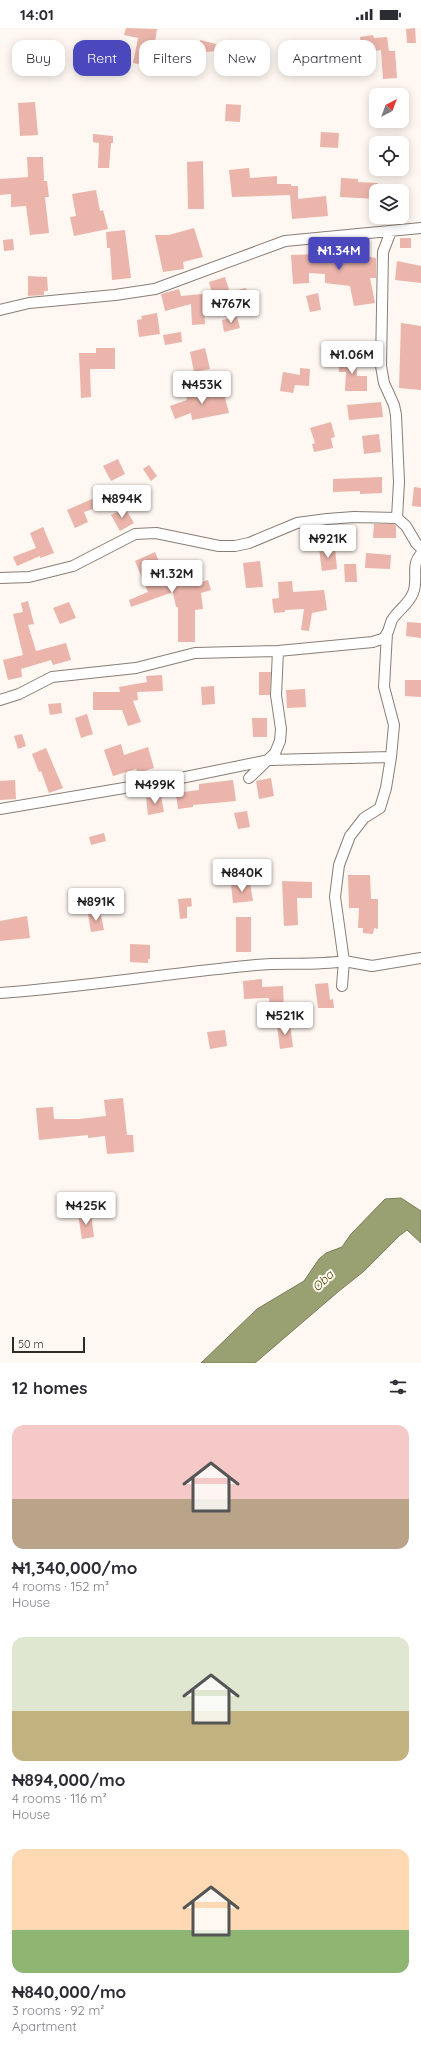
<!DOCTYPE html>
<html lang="en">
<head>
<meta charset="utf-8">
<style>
  :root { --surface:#fff; --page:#f7f7f7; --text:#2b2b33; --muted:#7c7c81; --accent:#4b48be }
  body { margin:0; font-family:Quicksand,sans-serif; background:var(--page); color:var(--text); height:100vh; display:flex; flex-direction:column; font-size:15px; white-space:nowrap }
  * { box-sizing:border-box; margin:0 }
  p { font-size:13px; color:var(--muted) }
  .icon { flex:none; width:22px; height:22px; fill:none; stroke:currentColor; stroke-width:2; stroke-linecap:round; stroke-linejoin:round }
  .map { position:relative; height:1335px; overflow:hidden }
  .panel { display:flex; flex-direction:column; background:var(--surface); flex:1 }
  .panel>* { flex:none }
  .top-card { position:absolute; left:12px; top:12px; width:397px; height:36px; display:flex; gap:8px }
  .needle { width:26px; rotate:41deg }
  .tools { position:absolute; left:369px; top:60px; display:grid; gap:8px }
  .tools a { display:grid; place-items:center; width:40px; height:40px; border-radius:8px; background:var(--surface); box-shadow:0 2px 10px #0003; font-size:20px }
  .scale { position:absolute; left:12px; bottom:10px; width:73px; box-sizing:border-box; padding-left:4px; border:2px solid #2f2a26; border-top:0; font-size:11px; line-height:14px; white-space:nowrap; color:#2f2a26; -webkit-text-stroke:3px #fff7f1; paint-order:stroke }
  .price { position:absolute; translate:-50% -34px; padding:0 9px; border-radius:4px; background:#fff; color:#222; font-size:13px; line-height:26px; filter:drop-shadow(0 1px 2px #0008) }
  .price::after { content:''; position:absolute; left:50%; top:24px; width:12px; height:9px; margin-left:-6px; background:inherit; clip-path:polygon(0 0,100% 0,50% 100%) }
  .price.active { background:var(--accent); color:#fff }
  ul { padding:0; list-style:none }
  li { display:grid; align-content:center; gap:8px; height:212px; padding:0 12px }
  li span { display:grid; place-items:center; height:124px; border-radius:12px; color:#555 }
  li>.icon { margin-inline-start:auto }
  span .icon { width:72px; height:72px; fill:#fffc; stroke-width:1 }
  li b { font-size:17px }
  h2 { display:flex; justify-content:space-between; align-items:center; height:48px; padding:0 12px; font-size:17px }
  .pill { padding:0 14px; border-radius:12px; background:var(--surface); box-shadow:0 2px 10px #0003; font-size:14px; line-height:36px }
  .pill.active { background:var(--accent); color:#fff }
  .status { display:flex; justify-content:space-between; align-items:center; height:28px; padding:0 20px; background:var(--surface); direction:ltr }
  .status svg { height:11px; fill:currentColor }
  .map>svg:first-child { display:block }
  .water { fill:#99a172; stroke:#797d5b }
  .building { fill:#ebb5ab }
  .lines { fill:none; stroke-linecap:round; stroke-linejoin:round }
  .minor-casing { stroke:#897e75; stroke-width:12 }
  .minor { stroke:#fff; stroke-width:10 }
  .labels { text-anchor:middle; stroke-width:4; stroke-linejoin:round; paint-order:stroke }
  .water-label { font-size:12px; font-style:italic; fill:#4b5201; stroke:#fff7f1 }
</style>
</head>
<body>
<div class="status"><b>14:01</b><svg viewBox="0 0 49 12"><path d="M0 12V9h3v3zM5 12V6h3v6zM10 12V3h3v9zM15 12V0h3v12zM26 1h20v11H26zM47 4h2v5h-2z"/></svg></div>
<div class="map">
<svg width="421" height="1335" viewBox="0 0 421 1335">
  <rect width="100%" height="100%" fill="#fff7f1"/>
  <path class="water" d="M401,1170L421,1183V1215L407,1202L399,1208L363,1244L339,1263L255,1335H201L257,1281L304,1253L319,1231L326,1225L342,1219L351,1206L385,1171Z"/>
  <path class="building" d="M126,0L157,1L154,21L151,20L149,38L133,35L138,10L124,7Z
    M415,0L416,15H407L406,1Z
    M373,7L374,10L387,9L389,23H395L397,50L383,51L381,22L362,25L360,9Z
    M200,12L240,22L235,44L220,40L224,23L201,24Z
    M340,27L357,28L356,44L340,43Z
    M35,74L38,107L20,108L18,75Z
    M226,76L241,77L240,94L225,93Z
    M321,104L339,105L338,120L320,119Z
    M93,106L113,108V115H111L109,140H98L99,115L93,114Z
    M27,129H43L44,153H47L49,169H45L49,205L30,207L26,178L11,179V166L0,167V151L28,149Z
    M203,133L204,181H188L187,134Z
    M249,140L250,150L277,148V156H291V158H298V171L326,168L328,188L292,191L290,167L232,169L229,142Z
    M341,150L358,151V154L378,155L376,171L340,169Z
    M96,162L100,183L103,182L108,201L74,208L70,189L76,188L72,166Z
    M194,200L203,229L183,234L184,241L163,244L155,207H169Z
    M125,202L131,250L112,252L110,220H107L106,204Z
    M400,210H411V220H400Z
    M13,211L14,222L4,223L3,212Z
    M321,220L358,223V227L376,230V250H370L375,275L354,278L350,258L325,255V246L309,245V255L293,256L291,227L320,226Z
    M397,233L421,238V255L395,252Z
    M28,248L47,249L48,263H44V267L28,268Z
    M225,249L232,271L204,279L205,296L192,297L191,276L165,283L161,266L179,261L181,268L212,265L209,254Z
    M246,260L247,264L252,262L256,280L238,285L232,263Z
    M318,265L321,282L310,284L306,268Z
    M157,285L160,306L139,309L137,292L142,291L141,288Z
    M237,289L240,300L224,304L222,292Z
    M401,295L421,298V362L399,360Z
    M181,304L182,314L165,317L163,307Z
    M96,320H115V341H90L91,369L81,370L79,325H96Z
    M205,320L210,341L194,344L190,324Z
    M338,330H356L357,348H367V363H345L346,344H339Z
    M300,340L310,341L309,358L295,357L293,365L280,363L283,344L300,347Z
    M222,359L229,385L192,392L191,385L175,391L170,378L187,372L186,368Z
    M381,374L383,389L349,392L347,377Z
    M331,394L335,409L331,410L333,420L314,424L312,416L315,415L310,400Z
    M379,406L381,424L364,426L362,408Z
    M118,431L125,446L111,453L103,438Z
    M149,437L157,448L151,453L143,441Z
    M382,449V465L360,466V463L333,464V451Z
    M414,459L421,460V479L412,478Z
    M92,471L96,480L84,484L88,494L75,500L67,482Z
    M125,480L134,495L120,503L111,487Z
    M374,496H394L396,498V510H373Z
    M43,499L54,525L40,530V528L17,538L13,529L36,520L30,505Z
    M335,519L337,541L322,543L319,521Z
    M155,524L167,552L188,544L192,554L189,557L208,552L211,562L201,565L203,581L195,582V614H178V579H176L173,564L131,579L129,572L148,564L135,533Z
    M366,525L391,527L390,541L365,540Z
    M260,533L263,559L246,560L243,535Z
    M344,536H356L357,554H345Z
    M292,553L293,564L324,562L327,582L312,585L309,603L301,602L304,581L285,582V584L274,585L272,571L279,570L278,554Z
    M28,573L34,596L28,597L36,623L66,615L71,632L53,637L51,632L21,641L22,649L8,652L3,632L23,627L13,586L23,584L21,575Z
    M69,574L76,590L60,596L53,580Z
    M407,594L421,595V610L406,608Z
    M259,644H271L270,667H259Z
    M162,647L163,663L137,664L138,672L133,673L141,694L128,698L122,682H93V664H120L119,659L147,654L146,648Z
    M405,652H421V669L405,668Z
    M214,658L215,676L202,677L201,659Z
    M305,661L306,679L287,680L286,662Z
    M61,675L62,685L50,687L48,676Z
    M87,686L93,706L81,710L75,690Z
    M252,690H267V709H253Z
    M22,706L26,718L18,721L14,708Z
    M121,716L124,727L148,719L154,740L138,745L136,741L113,748L104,722Z
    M46,720L63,760L49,765L41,743L39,744L32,726Z
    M271,750L274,768L259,771L256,753Z
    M15,752L16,771L0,772V753Z
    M233,752L236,773L193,777V779L178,781L176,765L199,762V756Z
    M161,768L164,784L148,787L146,770Z
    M247,783L250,799L238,801L234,785Z
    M104,805L106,813L91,817L89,809Z
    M348,847H370L371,871H378V901L374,900L373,906L363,905V900H358L359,880H349Z
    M282,853L312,854V870H297L298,897L284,898Z
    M242,855H250L253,873L233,875L231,856Z
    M191,870L192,878L187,879V890L180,891L178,871Z
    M100,883L104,902L91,904L88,886Z
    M27,888L30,910L0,913V893Z
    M236,889H251V924H236Z
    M130,916L150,917V931H148V935L130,934Z
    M262,951V959L283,958L284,982H270L269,970L244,971L243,953Z
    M328,955L330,972L333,971L334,980H318L315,956Z
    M290,996L293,1019L280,1021L277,997Z
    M225,1002L227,1018L210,1021L207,1004Z
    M123,1070L127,1107H133L134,1124L107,1126L105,1108L88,1110V1107L39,1112L36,1080L53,1079L54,1091H79L106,1088L104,1072Z
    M91,1186L94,1209L82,1211L78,1187Z"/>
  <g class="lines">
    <defs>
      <path id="minor" d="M391,203L383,224L381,338L384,355L394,377L396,387L399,454L397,490
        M0,282L29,275L115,267L155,261L285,213L421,200
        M0,550L29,549L73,538L135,506L156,505L219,518H235L249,515L297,495L327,491L354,489L397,490L406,498L416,515L421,520
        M0,672L19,666L52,649L136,640L195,625L278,623L373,614C375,613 379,612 382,611C389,607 389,598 392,592C398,582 409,576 413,565C419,551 410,538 421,526
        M249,750L275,725L280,713L281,701L276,667L278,623
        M0,781L171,752L269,732L391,729
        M342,958L344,933L372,938L421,930
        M0,965C86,959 170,945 256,937C285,934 314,938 344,933L335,869L339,837L350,808L364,790L380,780L386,760L391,729L394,697L384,659L387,605"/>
    </defs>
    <use href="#minor" class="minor-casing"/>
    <use href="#minor" class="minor"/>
  </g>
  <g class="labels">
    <g class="water-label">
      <text transform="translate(323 1253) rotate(-44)" y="4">Oba</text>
    </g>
  </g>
</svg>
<div class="tools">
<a><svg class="needle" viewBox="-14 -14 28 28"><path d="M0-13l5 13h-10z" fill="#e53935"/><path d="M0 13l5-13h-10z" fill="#7c7c81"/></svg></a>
<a><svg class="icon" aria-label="locate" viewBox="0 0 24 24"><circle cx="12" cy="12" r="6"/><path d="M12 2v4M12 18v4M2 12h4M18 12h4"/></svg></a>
<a><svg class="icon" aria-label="layers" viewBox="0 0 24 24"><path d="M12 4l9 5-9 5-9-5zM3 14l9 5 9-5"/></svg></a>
</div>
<div class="scale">50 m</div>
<b class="price active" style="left:339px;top:243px">₦1.34M</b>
<b class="price" style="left:231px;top:296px">₦767K</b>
<b class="price" style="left:352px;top:347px">₦1.06M</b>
<b class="price" style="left:202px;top:377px">₦453K</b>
<b class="price" style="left:122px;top:491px">₦894K</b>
<b class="price" style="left:328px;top:531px">₦921K</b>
<b class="price" style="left:172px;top:566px">₦1.32M</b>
<b class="price" style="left:155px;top:777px">₦499K</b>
<b class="price" style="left:242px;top:865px">₦840K</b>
<b class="price" style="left:96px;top:894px">₦891K</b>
<b class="price" style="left:285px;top:1008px">₦521K</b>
<b class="price" style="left:86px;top:1198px">₦425K</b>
<div class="top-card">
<a class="pill">Buy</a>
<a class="pill active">Rent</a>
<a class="pill">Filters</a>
<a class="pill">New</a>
<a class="pill">Apartment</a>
</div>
</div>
<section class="panel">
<h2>12 homes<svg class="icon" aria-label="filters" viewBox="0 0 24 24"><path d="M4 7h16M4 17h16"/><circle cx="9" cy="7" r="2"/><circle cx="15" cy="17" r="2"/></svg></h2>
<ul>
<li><span style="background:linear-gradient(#f6c9c9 60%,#b9a48a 0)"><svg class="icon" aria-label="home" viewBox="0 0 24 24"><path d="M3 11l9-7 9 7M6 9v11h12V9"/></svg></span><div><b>₦1,340,000/mo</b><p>4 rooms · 152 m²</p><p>House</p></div></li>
<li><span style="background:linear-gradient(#dfe7d0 60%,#c2b280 0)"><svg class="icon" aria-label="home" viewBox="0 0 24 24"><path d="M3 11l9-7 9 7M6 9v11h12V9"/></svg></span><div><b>₦894,000/mo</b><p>4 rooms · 116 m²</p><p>House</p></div></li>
<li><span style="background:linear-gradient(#ffd9b3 65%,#8fb573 0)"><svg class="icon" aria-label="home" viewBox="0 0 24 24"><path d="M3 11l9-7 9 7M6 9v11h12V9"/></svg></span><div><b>₦840,000/mo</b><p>3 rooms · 92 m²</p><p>Apartment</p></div></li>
</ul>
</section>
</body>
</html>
